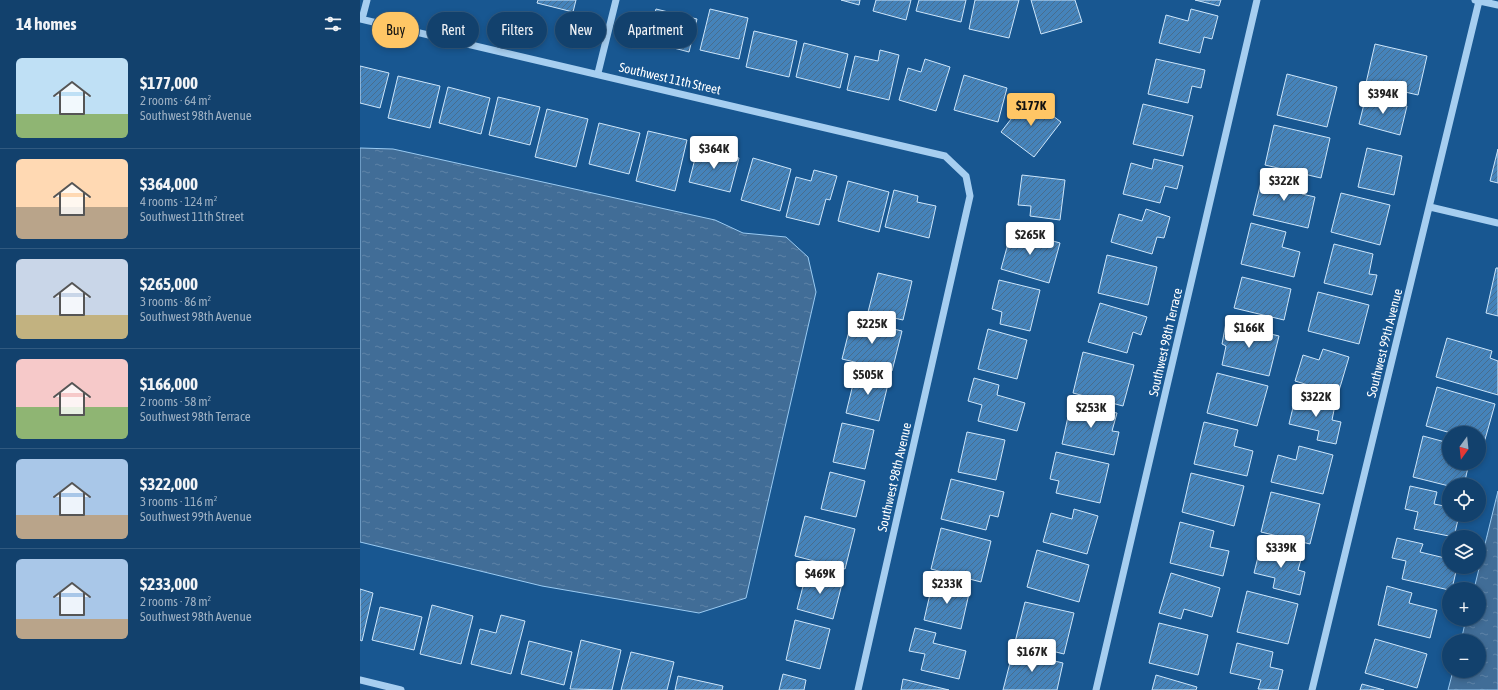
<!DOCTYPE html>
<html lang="en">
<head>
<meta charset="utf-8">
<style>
  :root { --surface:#12416d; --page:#1f4c75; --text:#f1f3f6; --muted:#9cafc2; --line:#315a80; --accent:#ffc665 }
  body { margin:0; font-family:"Asap Condensed",sans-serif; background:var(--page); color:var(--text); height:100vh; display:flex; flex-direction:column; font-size:15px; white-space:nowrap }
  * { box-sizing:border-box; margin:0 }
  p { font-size:13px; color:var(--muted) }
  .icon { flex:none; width:22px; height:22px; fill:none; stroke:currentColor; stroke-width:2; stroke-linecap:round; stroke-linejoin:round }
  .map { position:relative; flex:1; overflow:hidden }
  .sheet { display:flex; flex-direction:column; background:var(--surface); width:360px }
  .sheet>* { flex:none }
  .guide { position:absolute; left:12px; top:12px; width:380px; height:36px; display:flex; gap:8px }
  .needle { width:26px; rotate:195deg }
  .buttons { position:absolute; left:1082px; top:426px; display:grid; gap:8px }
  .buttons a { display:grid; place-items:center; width:44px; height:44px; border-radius:50%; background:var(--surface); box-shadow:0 2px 6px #0003,0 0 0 1px var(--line); font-size:20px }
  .price { position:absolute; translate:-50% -34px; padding:0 9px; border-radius:4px; background:#fff; color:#222; font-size:13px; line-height:26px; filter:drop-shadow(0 1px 2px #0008) }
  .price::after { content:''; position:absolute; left:50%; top:24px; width:12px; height:9px; margin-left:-6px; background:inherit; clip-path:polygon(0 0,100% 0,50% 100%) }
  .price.active { background:var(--accent); color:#111 }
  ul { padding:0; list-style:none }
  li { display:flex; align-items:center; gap:12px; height:100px; padding:0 16px }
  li+li { border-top:1px solid var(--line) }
  li span { display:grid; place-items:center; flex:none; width:112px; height:80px; border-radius:6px; color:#555 }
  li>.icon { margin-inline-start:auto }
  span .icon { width:48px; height:48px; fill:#fffc; stroke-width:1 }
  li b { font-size:17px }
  h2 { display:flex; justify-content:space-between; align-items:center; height:48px; padding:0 16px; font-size:17px }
  .pill { padding:0 14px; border-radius:18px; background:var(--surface); box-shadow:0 2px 6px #0003,0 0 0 1px var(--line); font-size:14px; line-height:36px }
  .pill.active { background:var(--accent); color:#111 }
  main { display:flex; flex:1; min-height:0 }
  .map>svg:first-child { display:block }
  .water { fill:url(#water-ripples); stroke:#99caf2 }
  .building { fill:url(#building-hatch); stroke:#cde6fb }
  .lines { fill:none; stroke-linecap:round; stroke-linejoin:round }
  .minor { stroke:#a6cef0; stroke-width:7 }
  .labels { text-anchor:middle; stroke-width:3; stroke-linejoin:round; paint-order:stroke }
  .street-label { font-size:13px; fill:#fff; stroke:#185791 }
</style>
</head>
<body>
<main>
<section class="sheet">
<h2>14 homes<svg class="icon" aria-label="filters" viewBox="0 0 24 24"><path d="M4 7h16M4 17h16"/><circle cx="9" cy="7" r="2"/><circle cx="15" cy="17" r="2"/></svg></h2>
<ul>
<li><span style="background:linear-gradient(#bfe0f5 70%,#8fb573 0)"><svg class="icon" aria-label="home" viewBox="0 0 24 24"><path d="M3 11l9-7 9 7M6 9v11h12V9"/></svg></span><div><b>$177,000</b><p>2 rooms · 64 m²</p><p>Southwest 98th Avenue</p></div></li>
<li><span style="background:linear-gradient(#ffd9b3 60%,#b9a48a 0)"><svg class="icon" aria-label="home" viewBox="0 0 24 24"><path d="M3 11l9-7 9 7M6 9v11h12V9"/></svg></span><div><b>$364,000</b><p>4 rooms · 124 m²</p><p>Southwest 11th Street</p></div></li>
<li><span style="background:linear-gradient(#c9d6e8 70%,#c2b280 0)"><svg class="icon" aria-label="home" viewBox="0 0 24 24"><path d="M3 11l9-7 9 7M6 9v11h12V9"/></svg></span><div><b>$265,000</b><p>3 rooms · 86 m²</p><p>Southwest 98th Avenue</p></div></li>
<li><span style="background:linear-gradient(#f6c9c9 60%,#8fb573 0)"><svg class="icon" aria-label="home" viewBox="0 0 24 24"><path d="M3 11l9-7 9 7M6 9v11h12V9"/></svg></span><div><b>$166,000</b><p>2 rooms · 58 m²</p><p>Southwest 98th Terrace</p></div></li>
<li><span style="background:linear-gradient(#a9c7e8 70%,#b9a48a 0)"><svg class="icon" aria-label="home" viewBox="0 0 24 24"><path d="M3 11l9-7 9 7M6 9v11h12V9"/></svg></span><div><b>$322,000</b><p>3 rooms · 116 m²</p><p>Southwest 99th Avenue</p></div></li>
<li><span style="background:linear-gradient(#a9c7e8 75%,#b9a48a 0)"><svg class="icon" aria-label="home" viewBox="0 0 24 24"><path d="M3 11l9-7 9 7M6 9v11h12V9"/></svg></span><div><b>$233,000</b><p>2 rooms · 78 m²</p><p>Southwest 98th Avenue</p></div></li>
</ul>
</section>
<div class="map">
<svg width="1138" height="690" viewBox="0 0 1138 690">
  <defs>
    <pattern id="water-ripples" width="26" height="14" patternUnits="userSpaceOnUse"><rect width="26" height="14" fill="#416d97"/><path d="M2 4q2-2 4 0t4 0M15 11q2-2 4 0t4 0" fill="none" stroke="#5e83a7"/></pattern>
    <pattern id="building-hatch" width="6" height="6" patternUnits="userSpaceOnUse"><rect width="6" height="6" fill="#4583ba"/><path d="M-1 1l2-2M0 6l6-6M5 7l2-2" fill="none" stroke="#486d8e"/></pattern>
  </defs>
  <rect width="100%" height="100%" fill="#185791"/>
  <path class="water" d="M0,148L33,149L355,220L383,233L426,237L448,257L456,292L386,598L339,613L182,586L0,542Z
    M1138,491V690H1088L1093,671H1119V641H1101L1106,619H1119V589H1114Z"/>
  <path class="building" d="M178,0H216L213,12L177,3Z
    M481,0H500L499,5Z
    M516,0H551L546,20L513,11Z
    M559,0H606L601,22L556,11Z
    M615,0H659L649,38L609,29Z
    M671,0H715L722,22L681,34Z
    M835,0H861L859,6Z
    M296,9L337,19L329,52L287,41Z
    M350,9L388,18L379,59L340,50Z
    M831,9L858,16L852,39L844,37L840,53L799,43L806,15L828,21Z
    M394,31L437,41L429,77L386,67Z
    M444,43L488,54L480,88L436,77Z
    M1015,44L1067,56L1058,95L1006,83Z
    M520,50L539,55L529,100L487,90L495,56L518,61Z
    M565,59L590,67L576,111L539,100L548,68L561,72Z
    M796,59L845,70L841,88L832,86L828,103L788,94Z
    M0,66L29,73L20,108L0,103Z
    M927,74L977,87L967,127L917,115Z
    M604,75L647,88L638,122L594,110Z
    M38,76L80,86L70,128L28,118Z
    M88,87L130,98L121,134L79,123Z
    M1006,96L1047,106L1040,135L999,124Z
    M138,97L180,107L170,145L129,135Z
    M668,97L701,122L674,157L641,132Z
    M783,104L833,116L823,156L773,144Z
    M187,109L228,119L216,167L175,157Z
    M239,123L280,133L269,174L229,164Z
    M914,125L970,138L961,178L905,165Z
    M288,131L327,140L315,191L276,181Z
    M338,147L379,158L370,192L329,182Z
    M1007,148L1042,156L1034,195L998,187Z
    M1138,149V183L1130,181Z
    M393,158L431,169L420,211L381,200Z
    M794,159L823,166L817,189L805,186L800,203L763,194L771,163L792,169Z
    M454,170L477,176L470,200L466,199L459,225L426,217L436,177L451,181Z
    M903,174L944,184L942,194L955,197L948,228L893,215Z
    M662,175L705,180L700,220L670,216L671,206L658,205Z
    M488,181L529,192L519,232L478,221Z
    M534,190L558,196L557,202L576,206L569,238L525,227Z
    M981,193L1030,205L1020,245L971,232Z
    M786,209L810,217L804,238L797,237L792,254L751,242L759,214L782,221Z
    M891,223L926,232L922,247L940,252L934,277L881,264Z
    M652,229L700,243L689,283L641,269Z
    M974,244L1013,254L1009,274L1017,275L1012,295L964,283Z
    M747,255L797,267L788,305L738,293Z
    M1136,268H1138V316L1126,313Z
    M518,273L552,281L543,320L508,312Z
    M882,277L931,289L924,320L874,308Z
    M639,280L680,290L670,331L640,324L642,312L632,309Z
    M958,292L1009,305L999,344L948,331Z
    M740,303L787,317L781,335L773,332L767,353L728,342Z
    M492,319L542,331L532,371L482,359Z
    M866,323L919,336L909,376L862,365L866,346L862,344Z
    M628,329L667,340L657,379L618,369Z
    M1087,338L1132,351L1130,358L1138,361V395L1076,377Z
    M963,349L989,357L978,394L935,381L943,355L959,360Z
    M723,352L774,365L763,406L713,393Z
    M496,372L529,380L519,421L486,413Z
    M857,373L908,386L897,426L847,413Z
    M614,378L639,385L637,395L665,403L657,431L618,421L622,405L608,401Z
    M1077,387L1135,404L1124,443L1119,441V433H1091L1066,426Z
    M936,395L975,405L972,420L981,422L976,444L957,440L959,431L929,424Z
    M711,403L757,413L752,431L759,432L754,455L702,444Z
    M844,422L878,430L874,446L893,451L887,476L834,464Z
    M482,423L514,430L505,469L473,462Z
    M607,432L645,440L636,480L598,472Z
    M1063,436L1089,443V463H1109L1104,485L1089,486L1053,477Z
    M939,446L973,455L963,494L911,482L918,455L936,460Z
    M696,452L749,464L740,503L696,493L699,481L690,479Z
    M470,472L505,481L496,517L461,509Z
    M831,473L884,486L874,526L822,512Z
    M591,479L644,492L638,517L630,515L626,530L581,519Z
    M1050,486L1077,492L1074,504L1089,507V515H1099L1094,537L1054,529L1058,512L1045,509Z
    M911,492L960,504L950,544L901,532Z
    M714,509L738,516L727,554L683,542L691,513L712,519Z
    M445,516L495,529L485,569L435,556Z
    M820,522L854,531L850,547L869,551L863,576L810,563Z
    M581,528L631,541L621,582L571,569Z
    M1037,538L1063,544L1060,552L1089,559V567H1097L1092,589L1089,590L1042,579L1046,561L1032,558Z
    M901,545L942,556L938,570L945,572L940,595L913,588L915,578L894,573Z
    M677,550L729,565L719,602L667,587Z
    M447,571L483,580L473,619L437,609Z
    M811,573L860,588L852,617L824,609L821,619L799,613Z
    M573,581L610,589L601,629L564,620Z
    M1027,586L1052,593L1049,603L1077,610L1070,638L1018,625Z
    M0,589L13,593L2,641L0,640Z
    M887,591L938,604L928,644L877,632Z
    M665,602L714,613L704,654L655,642Z
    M72,605L113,616L101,664L60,654Z
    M20,607L62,617L54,650L12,640Z
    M141,615L165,621L151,674L111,664L120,629L136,633Z
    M435,620L470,629L460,669L426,660Z
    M799,623L848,635L838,675L789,663Z
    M555,628L576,633L573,643L606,651L599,679L561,670L565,654L549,651Z
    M1015,639L1067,654L1057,688L1005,673Z
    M221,640L261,650L252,690L210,689Z
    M169,641L212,652L204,685L161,674Z
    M877,643L913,652L910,667L923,670L918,690L898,689L901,680L870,673Z
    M653,651L703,663L697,690H643Z
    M271,652L314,662L307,690H261Z
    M423,674L446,680L444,690H419Z
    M796,675L837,687L836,690H792Z
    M318,676L363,686L362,690H315Z
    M543,679L589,690H541Z
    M1002,684L1024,690H1000Z"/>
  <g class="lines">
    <path class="minor" d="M1115,0L1138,5
      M0,19L585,156L606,176L610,196L498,690
      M2,19L7,0
      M238,73L256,0
      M1070,207L1138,223
      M0,680L41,690
      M736,690L897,0
      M952,690L1119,1"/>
  </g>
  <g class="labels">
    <g class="street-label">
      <text transform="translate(310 78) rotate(13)" y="5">Southwest 11th Street</text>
      <text transform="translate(805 342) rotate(-77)" y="5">Southwest 98th Terrace</text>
      <text transform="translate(1024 343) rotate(-76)" y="5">Southwest 99th Avenue</text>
      <text transform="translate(534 477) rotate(-77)" y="5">Southwest 98th Avenue</text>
    </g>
  </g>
</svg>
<div class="buttons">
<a><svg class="needle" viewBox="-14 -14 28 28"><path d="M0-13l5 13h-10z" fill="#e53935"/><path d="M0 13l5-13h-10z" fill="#9cafc2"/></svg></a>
<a><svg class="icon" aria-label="locate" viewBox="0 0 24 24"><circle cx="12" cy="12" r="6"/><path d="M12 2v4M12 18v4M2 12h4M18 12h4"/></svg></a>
<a><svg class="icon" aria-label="layers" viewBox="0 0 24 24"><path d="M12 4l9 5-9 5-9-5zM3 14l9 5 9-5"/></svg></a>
<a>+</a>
<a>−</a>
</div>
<b class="price" style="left:1023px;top:115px">$394K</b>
<b class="price active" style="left:671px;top:127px">$177K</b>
<b class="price" style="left:354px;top:170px">$364K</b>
<b class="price" style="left:924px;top:202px">$322K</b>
<b class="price" style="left:670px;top:256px">$265K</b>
<b class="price" style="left:512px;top:345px">$225K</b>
<b class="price" style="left:889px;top:349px">$166K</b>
<b class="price" style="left:508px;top:396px">$505K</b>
<b class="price" style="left:956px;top:418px">$322K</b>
<b class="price" style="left:731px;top:429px">$253K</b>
<b class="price" style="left:921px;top:569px">$339K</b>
<b class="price" style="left:460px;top:595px">$469K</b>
<b class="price" style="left:587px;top:605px">$233K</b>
<b class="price" style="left:672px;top:673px">$167K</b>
<div class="guide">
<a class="pill active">Buy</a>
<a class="pill">Rent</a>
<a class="pill">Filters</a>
<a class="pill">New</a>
<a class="pill">Apartment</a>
</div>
</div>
</main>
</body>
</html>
